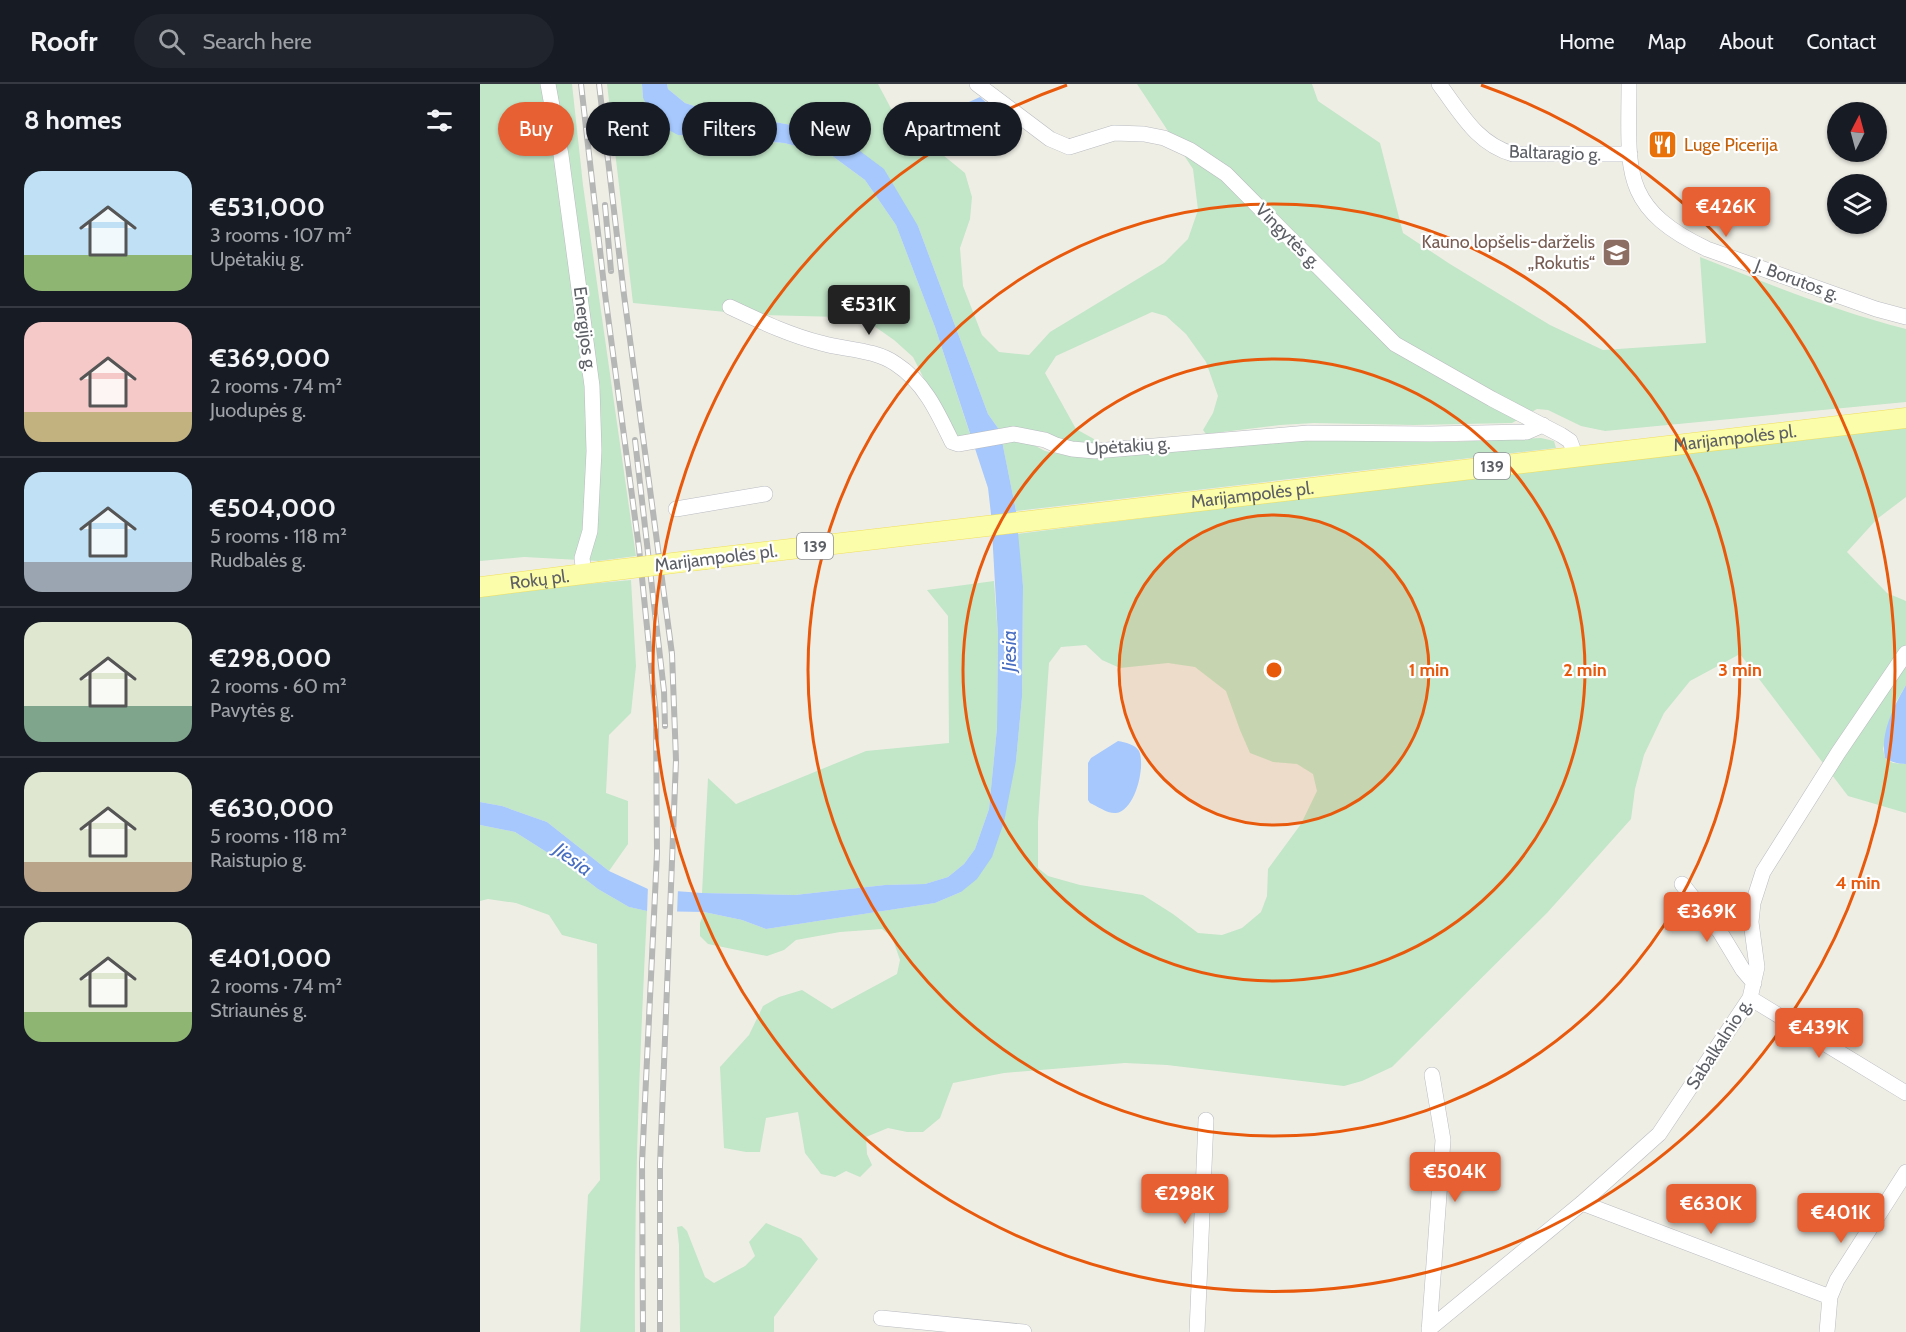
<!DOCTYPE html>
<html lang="en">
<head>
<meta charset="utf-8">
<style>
  :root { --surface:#171b24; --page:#20242c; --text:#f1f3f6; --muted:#9ea1a6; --line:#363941; --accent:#e66033 }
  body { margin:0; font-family:Cabin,sans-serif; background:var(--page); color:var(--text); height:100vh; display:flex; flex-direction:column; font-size:22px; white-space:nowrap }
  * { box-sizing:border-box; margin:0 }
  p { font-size:20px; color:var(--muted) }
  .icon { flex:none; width:33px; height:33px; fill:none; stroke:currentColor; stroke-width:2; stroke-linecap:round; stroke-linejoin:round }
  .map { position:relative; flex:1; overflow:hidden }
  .drawer { display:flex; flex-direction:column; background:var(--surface); width:480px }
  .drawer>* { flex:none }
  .hud { position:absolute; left:18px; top:18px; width:570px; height:54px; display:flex; gap:12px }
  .needle { width:39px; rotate:6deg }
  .fabs { position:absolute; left:1347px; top:18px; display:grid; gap:12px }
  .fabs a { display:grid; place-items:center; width:60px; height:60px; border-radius:50%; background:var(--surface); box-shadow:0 2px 4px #0004; font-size:30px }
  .price { position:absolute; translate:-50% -51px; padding:0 14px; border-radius:6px; background:var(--accent); color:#fff; font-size:20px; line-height:39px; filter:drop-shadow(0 2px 3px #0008) }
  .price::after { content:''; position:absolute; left:50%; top:36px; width:18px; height:14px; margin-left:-9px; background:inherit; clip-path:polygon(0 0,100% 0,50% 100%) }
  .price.on { background:#222; color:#fff }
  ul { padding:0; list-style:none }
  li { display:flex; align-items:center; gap:18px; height:150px; padding:0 24px }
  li+li { border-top:2px solid var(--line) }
  li span { display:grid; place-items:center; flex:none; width:168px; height:120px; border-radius:18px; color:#555 }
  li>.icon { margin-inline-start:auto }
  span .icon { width:72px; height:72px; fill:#fffc; stroke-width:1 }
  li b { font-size:26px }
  h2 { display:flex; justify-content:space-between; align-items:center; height:72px; padding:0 24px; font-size:26px }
  .pill { padding:0 21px; border-radius:27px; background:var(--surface); box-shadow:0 2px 4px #0004; font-size:21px; line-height:54px }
  .pill.on { background:var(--accent); color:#fff }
  header { display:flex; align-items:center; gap:36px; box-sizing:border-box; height:84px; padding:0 30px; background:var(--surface); border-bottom:2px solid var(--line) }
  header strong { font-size:28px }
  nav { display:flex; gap:33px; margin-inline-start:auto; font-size:21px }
  .search { width:420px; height:54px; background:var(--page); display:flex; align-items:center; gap:15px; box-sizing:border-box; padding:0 21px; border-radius:33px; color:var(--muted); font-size:22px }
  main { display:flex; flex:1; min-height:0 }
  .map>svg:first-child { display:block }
  .green { fill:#c2e6c8; fill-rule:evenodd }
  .water { fill:#a6c8fd }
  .pier { fill:#efeee5 }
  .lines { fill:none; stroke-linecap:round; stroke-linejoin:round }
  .minor-casing { stroke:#b9bbc0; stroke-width:16 }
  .major-casing { stroke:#efdf5d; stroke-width:21 }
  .minor { stroke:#fff; stroke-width:15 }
  .major { stroke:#fcfdab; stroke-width:20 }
  .rail-casing { stroke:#b5b6b6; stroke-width:6 }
  .rail { stroke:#fff; stroke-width:4; stroke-dasharray:11; stroke-linecap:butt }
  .major-bridge-casing { stroke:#efdf5d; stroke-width:21; stroke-linecap:butt }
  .major-bridge { stroke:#fcfdab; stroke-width:20 }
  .ring { fill:none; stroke:#e8590c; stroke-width:3 }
  .labels { text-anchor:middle; stroke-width:4.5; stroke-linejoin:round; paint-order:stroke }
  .shield { fill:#fff; stroke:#8d8f93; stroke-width:1.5 }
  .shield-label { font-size:16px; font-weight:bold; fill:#5c5f65 }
  .food-label { font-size:18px; fill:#c56008; stroke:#fff; text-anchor:start }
  .street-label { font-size:18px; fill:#5c5f65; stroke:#fff }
  .education-label { font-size:18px; fill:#785e54; stroke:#fff; text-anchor:end }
  .water-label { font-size:20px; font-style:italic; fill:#486ec1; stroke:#fff }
  .centre { fill:#e8590c; stroke:#fff; stroke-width:3 }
  .ring-label { font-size:18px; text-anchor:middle; font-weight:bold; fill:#e8590c; stroke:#fff; stroke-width:4.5; stroke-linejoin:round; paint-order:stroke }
</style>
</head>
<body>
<header>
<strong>Roofr</strong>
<div class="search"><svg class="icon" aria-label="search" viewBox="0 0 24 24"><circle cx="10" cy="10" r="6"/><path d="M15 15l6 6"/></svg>Search here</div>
<nav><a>Home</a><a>Map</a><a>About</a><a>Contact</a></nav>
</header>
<main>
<section class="drawer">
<h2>8 homes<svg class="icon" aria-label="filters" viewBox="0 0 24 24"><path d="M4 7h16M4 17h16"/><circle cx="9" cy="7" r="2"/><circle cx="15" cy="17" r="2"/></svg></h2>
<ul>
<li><span style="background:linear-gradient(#bfe0f5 70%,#8fb573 0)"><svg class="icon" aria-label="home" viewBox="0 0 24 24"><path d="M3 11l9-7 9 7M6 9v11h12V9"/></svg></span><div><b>€531,000</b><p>3 rooms · 107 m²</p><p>Upėtakių g.</p></div></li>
<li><span style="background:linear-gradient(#f6c9c9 75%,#c2b280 0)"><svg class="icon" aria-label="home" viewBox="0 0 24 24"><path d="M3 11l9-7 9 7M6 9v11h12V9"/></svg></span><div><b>€369,000</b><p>2 rooms · 74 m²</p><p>Juodupės g.</p></div></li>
<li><span style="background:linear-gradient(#bfe0f5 75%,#9aa5b1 0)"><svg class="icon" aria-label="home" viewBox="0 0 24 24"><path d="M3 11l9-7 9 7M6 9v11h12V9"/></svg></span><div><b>€504,000</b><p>5 rooms · 118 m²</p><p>Rudbalės g.</p></div></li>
<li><span style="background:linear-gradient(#dfe7d0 70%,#7fa58c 0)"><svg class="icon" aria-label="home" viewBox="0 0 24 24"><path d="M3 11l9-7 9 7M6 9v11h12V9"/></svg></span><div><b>€298,000</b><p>2 rooms · 60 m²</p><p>Pavytės g.</p></div></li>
<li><span style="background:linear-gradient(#dfe7d0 75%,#b9a48a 0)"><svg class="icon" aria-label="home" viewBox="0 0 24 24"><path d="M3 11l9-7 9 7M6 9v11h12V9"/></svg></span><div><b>€630,000</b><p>5 rooms · 118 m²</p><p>Raistupio g.</p></div></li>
<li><span style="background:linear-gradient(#dfe7d0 75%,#8fb573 0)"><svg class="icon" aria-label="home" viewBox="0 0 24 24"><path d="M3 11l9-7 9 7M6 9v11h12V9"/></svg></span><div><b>€401,000</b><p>2 rooms · 74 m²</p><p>Striaunės g.</p></div></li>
</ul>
</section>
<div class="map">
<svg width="1426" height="1248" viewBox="0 0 1426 1248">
  <rect width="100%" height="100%" fill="#efeee5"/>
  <path class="green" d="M0,0H92L103,101L156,472L118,477L44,473L0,477Z
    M127,0H162L163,14L198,51L304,59L351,71L385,96L416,141L455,243L491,353L483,355L471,349L433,273L414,256L394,242L360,233L277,231L153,219Z
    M187,0H398L415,32L485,89L492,113L490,135L480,164L483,202L502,251L519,268L549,271L570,248L684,179L708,155L718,126L713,85L657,0H832L838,17L900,59L923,149L970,180L1070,241L1123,266L1226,259L1220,173C1288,200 1356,227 1426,245V318L1125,347L1101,342L1068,326L1057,325L1032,339L934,341L834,339L800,341L726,350L723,346L733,329L738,312L726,278L706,250L686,232L672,228L576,272L565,289L596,345L614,355L613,362L576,354L566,348L553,347L552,360L565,367L584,371L827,356L971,358L1061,354L1074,357L1076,364L536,427L520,347L508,330L438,142L356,49L227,26L205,19L188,5Z
    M1426,342V413L1397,435L1367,468L1407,509L1426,517V601L1416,618L1403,665L1405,674L1413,679L1426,680V729L1368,712L1260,570L1210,597L1184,629L1164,671L1155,705L1151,735L1067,829L912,983L882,997L864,1002L687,981L645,979L524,989L473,999L460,1034L443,1048H427L408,1044L386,1053L387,1070L392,1081L380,1093L366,1087L355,1093L341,1090L325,1069L318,1028L286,1034L280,1068H266L244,1064L240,983L269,951L283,922L299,913L322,906L352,925L417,890L420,876L412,853L402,845L360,848L316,856L304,866L287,872L228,860L220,852V839L224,828L262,836L286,845L455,819L481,808L536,677L542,613L543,502L537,450L782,419ZM606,561L622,576L640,584L688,579L715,583L746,607L760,646L770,669L793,678L817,680L833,690L837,707L821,740L788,785L787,812L781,828L762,844L742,851L718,849L693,830L663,811L600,801L568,792L558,784V738L569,579L581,563Z
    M151,496L156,582L151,629L129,651L126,709L148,717V760L129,787L67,738L22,722L0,718V513L96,501Z
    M514,497L518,552L517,644L509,725L495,765L484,780L468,793L445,800L405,801L315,811L222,809L228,694L256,720L386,667L469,659L468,532L447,506Z
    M0,741L35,748L87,781L118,805L149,823L167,827C160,967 154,1107 155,1248H100L108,1111L120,1096L117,860L82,851L69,831L36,819L8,815L0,817Z
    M286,1139L321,1154L338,1175L294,1233V1248H200L199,1161L197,1143L202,1142L207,1147L225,1193L234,1199L265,1182L275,1172L269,1158Z"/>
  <path class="water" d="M162,0H187L188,5L205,19L227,26L356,49L404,85L438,142L508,330L520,347L536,427L543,502L542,613L536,677L524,738L512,773L497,795L481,808L455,819L286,845L262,836L224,828L167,827L149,823L118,805L87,781L35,748L0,741V718L22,722L67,738L129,787L168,805L222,809L315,811L405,801L445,800L468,793L484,780L495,765L509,725L517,644L518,552L511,430L508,404L455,243L416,141L385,96L351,71L304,59L198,51L181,42L174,34L163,14Z
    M500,13L532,42L489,60L483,55L480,22Z
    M1426,601V680C1418,680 1412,678 1405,674C1400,649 1414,622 1426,601Z
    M638,657C645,658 656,661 659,667C666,682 655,727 636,729C628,730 617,722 610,719L608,716V679L611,674Z"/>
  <path class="pier" d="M168,801L198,804L197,830H167Z"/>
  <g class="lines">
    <defs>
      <path id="minor" d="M68,0L81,71L112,302L114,367L110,447L102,474L104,490
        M497,0L570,55L589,63L634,49L664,50L684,54L710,66L746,90L915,260L1012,315L1081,351L1090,357L1096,373
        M959,0C981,29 997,60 1033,70H1150
        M1149,0C1149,86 1139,123 1227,165L1396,225L1426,233
        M250,223C280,237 309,251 341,259C365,266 395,265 416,280C444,298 458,329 472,358L478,360L534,350L565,356L576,361L592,365L615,367L828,349L951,350L1047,348L1063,341
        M196,425L285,410
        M1202,800L1240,848L1263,886L1274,899
        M1270,914L1426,1009
        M1102,1119L1350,1213
        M401,1234L544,1248
        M949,1245L1102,1119L1179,1050L1270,914L1277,883L1271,838L1273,819L1283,788L1358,669L1426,569
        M717,1248L726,1036
        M949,1248L963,1056L952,991
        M1347,1248L1350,1213L1357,1196L1426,1088"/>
      <g id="major">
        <path id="s1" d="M226,475L1426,334"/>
        <path id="s2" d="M0,503L119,488"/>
      </g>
    </defs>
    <use href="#minor" class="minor-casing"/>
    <use href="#major" class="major-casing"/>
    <use href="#minor" class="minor"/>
    <use href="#major" class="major"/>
    <defs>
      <path id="rail" d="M101,0L125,210L159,464L176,632L177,769L162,1079L163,1248
        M119,0L144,211L192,570L196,676L180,1081V1248
        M125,121L131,187
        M155,356L184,607L185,642"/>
    </defs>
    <use href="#rail" class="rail-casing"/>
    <use href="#rail" class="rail"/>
    <defs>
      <path id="major-bridge" d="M119,488L226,475"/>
    </defs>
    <use href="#major-bridge" class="major-bridge-casing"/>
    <use href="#major-bridge" class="major-bridge"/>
  </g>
  <circle cx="794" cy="586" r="155" fill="#e8590c" fill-opacity=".12"/>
  <g class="ring">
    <circle cx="794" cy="586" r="155"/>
    <circle cx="794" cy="586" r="311"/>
    <circle cx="794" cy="586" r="466"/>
    <path d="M1001 1A621 621 0 1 1 587 1"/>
  </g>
  <defs>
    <symbol id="restaurant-square" viewBox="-11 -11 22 22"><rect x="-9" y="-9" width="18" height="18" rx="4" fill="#e8710a" stroke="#fff"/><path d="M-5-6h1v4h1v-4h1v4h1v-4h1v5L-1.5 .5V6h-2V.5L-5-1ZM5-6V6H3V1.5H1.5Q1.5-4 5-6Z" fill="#fff"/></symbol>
    <symbol id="school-square" viewBox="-11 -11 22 22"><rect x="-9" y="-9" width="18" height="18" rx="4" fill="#8d6e63" stroke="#fff"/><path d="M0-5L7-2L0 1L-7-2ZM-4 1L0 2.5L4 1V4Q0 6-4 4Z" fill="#fff"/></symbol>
  </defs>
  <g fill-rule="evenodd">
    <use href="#restaurant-square" x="1166" y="44" width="33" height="33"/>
    <use href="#school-square" x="1120" y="152" width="33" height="33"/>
  </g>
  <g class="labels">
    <g class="shield">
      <rect x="994" y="369" width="36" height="26" rx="4.5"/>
      <rect x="317" y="449" width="36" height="26" rx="4.5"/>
    </g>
    <g class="shield-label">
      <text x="1012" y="388">139</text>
      <text x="335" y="468">139</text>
    </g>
    <g class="food-label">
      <text x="1204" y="67">Luge Picerija</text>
    </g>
    <g class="street-label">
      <text transform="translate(1075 69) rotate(2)" y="6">Baltaragio g.</text>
      <text transform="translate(808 152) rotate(45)" y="6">Vingytės g.</text>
      <text transform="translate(1317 196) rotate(20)" y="6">J. Borutos g.</text>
      <text transform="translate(105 245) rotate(83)" y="6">Energijos g.</text>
      <text dy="6" stroke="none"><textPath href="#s1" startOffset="1036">Marijampolės pl.</textPath></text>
      <text transform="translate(648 362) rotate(-4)" y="6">Upėtakių g.</text>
      <text dy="6" stroke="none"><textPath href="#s1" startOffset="550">Marijampolės pl.</textPath></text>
      <text transform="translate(236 474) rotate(-7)" y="6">Marijampolės pl.</text>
      <text dy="6" stroke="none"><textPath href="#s2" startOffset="60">Rokų pl.</textPath></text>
      <text transform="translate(1239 960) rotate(-57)" y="6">Sabalkalnio g.</text>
    </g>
    <g class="education-label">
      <text x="1115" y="164">Kauno lopšelis-darželis<tspan x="1115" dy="21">„Rokutis“</tspan></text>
    </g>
    <g class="water-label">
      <text transform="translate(529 567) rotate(-90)" y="7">Jiesia</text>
      <text transform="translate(93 775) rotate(36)" y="7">Jiesia</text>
    </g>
  </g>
  <circle cx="794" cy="586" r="9" class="centre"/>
  <g class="ring-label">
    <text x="949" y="592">1 min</text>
    <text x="1105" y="592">2 min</text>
    <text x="1260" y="592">3 min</text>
    <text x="1378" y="805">4 min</text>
  </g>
</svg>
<div class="fabs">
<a><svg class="needle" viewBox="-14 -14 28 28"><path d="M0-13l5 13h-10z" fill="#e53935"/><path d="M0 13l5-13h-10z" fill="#9ea1a6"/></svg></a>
<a><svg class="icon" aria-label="layers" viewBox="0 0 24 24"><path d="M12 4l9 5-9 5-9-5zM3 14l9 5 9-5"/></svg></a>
</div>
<b class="price" style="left:1246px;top:154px">€426K</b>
<b class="price on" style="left:389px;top:252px">€531K</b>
<b class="price" style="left:1227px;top:859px">€369K</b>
<b class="price" style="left:1339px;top:975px">€439K</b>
<b class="price" style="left:975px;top:1119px">€504K</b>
<b class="price" style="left:705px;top:1141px">€298K</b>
<b class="price" style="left:1231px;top:1151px">€630K</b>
<b class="price" style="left:1361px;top:1160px">€401K</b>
<div class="hud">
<a class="pill on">Buy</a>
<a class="pill">Rent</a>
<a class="pill">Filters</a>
<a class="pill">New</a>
<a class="pill">Apartment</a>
</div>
</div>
</main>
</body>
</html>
